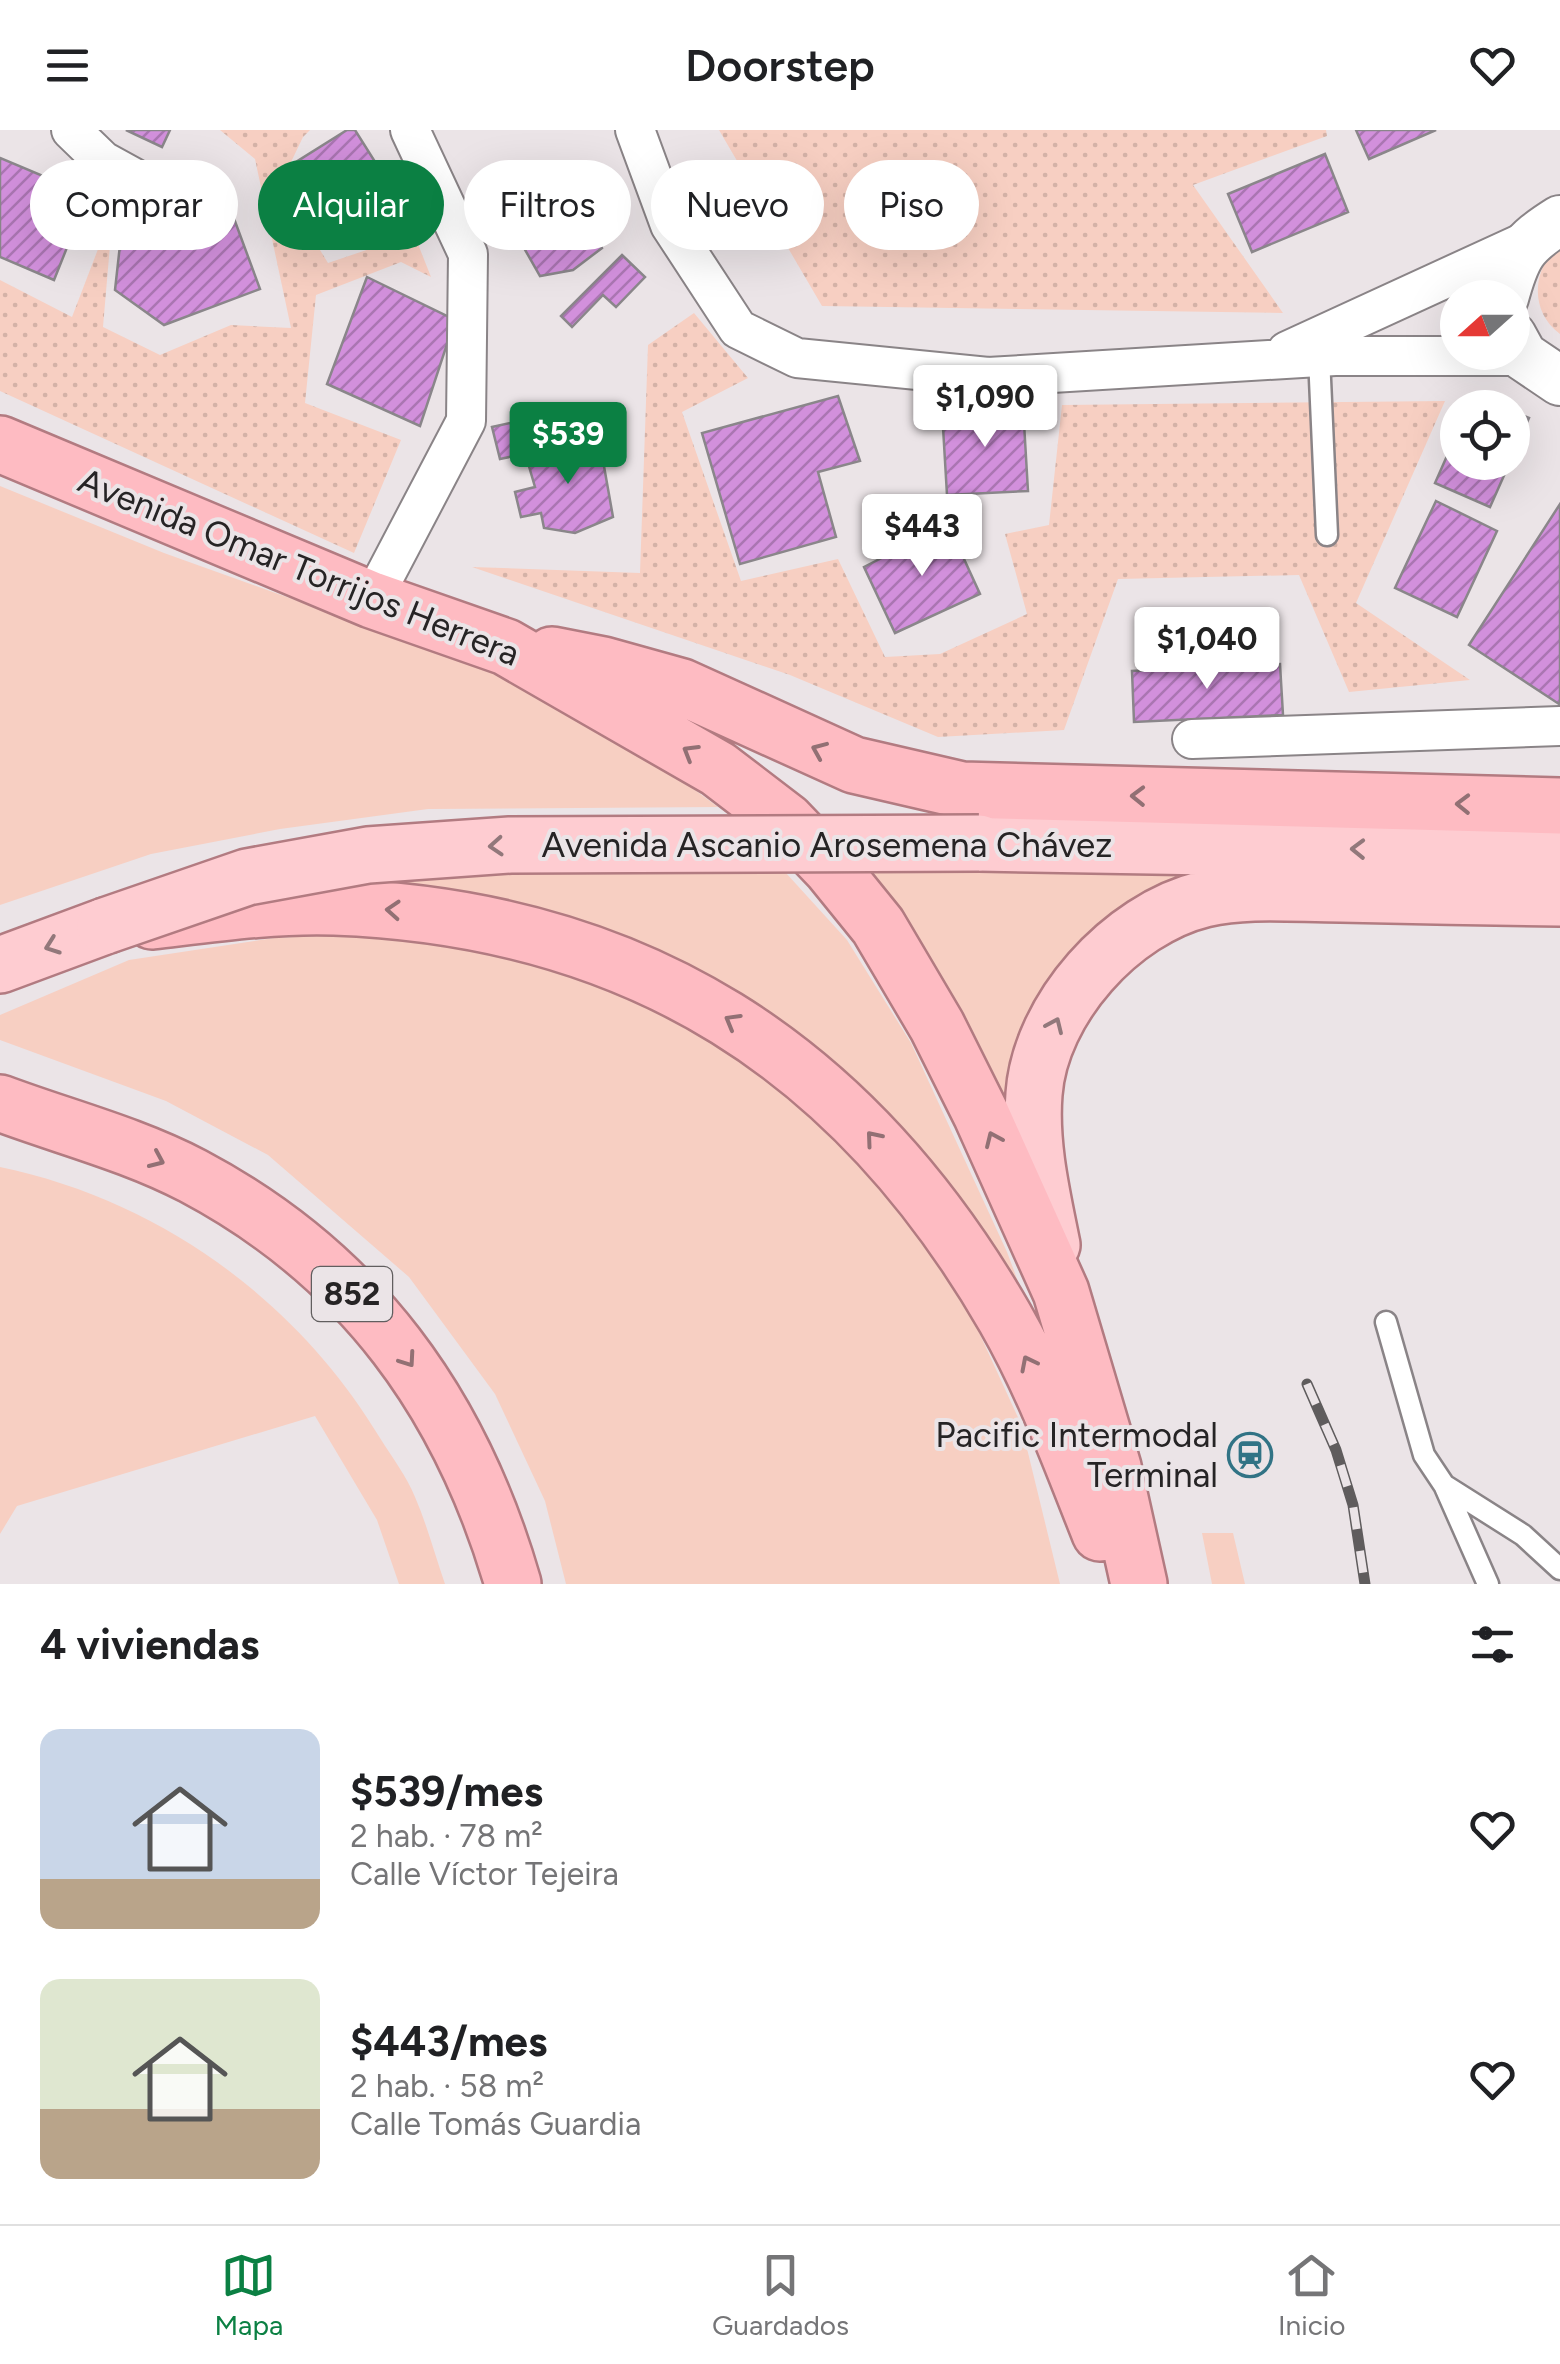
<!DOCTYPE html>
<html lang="es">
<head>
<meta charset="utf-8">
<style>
  :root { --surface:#fff; --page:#f6f6f6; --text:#202124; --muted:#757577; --line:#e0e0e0; --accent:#0b8043 }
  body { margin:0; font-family:Figtree,sans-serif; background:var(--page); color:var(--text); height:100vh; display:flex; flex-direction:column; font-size:38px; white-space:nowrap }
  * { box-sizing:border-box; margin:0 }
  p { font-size:32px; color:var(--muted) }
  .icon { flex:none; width:55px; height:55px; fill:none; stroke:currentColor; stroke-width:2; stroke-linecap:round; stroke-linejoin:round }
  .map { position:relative; height:1454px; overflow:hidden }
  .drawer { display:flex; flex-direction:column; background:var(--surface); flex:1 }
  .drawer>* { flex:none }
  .banner { position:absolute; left:30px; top:30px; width:1000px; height:90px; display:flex; gap:20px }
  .needle { width:65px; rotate:249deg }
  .fabs { position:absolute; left:1440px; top:150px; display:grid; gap:20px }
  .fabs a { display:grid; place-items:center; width:90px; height:90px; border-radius:50%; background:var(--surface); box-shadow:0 10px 40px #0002; font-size:50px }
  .price { position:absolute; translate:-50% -85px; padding:0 22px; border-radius:10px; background:#fff; color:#222; font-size:32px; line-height:65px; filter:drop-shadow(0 2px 5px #0008) }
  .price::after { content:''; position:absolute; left:50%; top:60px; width:30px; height:22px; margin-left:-15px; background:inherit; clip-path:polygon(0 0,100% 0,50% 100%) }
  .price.current { background:var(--accent); color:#fff }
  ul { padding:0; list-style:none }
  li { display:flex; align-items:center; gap:30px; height:250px; padding:0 40px }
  li span { display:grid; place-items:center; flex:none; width:280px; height:200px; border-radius:20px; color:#555 }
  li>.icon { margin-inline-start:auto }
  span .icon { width:120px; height:120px; fill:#fffc; stroke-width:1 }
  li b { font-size:42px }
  h2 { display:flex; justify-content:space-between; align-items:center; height:120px; padding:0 40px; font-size:42px }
  .tag { padding:0 35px; border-radius:45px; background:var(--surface); box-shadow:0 10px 40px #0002; font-size:35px; line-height:90px }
  .tag.current { background:var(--accent); color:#fff }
  header { display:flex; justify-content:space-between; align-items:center; height:130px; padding:0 40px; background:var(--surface); font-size:45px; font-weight:600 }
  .dock { display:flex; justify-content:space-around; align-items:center; height:140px; border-top:2px solid var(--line); background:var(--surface); font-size:28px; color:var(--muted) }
  .dock a { display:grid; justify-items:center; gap:5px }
  .dock .current { color:var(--accent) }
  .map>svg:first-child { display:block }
  .grass { fill:#f7cfc2 }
  .park { fill:url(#park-dots) }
  .building { fill:url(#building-hatch); stroke:#8a868a; stroke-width:2.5 }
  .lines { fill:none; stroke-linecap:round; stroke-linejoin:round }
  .service-casing { stroke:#8a8487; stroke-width:25 }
  .minor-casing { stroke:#8a8487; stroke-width:42 }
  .tertiary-casing { stroke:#8a8487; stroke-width:52 }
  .primary-casing { stroke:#b27b81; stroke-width:60 }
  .trunk-casing { stroke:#b27b81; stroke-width:60 }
  .service { stroke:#fff; stroke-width:20 }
  .minor { stroke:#fff; stroke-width:38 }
  .tertiary { stroke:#fff; stroke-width:48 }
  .primary { stroke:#feccd1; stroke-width:55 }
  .trunk { stroke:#febbc2; stroke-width:55 }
  .rail-casing { stroke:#5f5c5d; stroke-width:11 }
  .rail { stroke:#ebe4e7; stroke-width:8; stroke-dasharray:22; stroke-linecap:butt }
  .primary-bridge-casing { stroke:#b27b81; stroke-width:60; stroke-linecap:butt }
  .primary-bridge { stroke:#feccd1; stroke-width:55 }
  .oneway { stroke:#927074 }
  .oneway2 { stroke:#92787b }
  .labels { text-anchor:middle; stroke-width:8; stroke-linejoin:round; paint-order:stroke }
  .shield { fill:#ebe4e7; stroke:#615e5f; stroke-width:2.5 }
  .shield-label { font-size:32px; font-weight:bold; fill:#262425 }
  .street-label { font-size:35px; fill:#262425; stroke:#ebe4e7 }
  .poi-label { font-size:35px; fill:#262425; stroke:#ebe4e7; text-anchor:end }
</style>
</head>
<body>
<header><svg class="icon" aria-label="menu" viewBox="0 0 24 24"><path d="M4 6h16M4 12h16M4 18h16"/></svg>Doorstep<svg class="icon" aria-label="heart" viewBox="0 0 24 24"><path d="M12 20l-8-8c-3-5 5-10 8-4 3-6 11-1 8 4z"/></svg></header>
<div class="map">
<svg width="1560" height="1454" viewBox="0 0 1560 1454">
  <defs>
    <pattern id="park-dots" width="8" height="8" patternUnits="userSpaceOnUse" patternTransform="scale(2.5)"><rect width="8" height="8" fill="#f7cfc2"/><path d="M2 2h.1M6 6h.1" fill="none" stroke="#d4b2a7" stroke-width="1.8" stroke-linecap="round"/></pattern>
    <pattern id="building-hatch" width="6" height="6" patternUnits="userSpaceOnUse" patternTransform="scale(2.5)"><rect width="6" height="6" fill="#d290dc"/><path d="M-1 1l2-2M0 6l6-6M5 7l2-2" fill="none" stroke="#aa75b2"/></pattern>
  </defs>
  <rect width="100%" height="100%" fill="#ebe4e7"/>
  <path class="grass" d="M0,356L164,423L493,541L646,624L718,677L428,679L280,699L151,724L0,775Z
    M776,732L847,810L911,913L1007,1122L1047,1229C1008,1156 971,1080 917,1016C822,905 683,824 544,784C522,777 500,768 478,765C408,755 337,757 267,758L385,741Z
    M855,736L1250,740L1134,780L1011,1009Z
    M359,804L449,812L541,831L632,863L708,902L863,1026L954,1148L1021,1294L1060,1454H566L545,1371L495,1264L409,1147L268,1025L166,971L0,910V885L129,830L274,808Z
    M0,1037C159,1070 297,1170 380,1308C392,1327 407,1347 415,1367C427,1395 435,1425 445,1454H399L377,1390L315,1286L17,1376L0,1404Z
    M1202,1403H1233L1245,1454H1212Z"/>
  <path class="park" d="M220,0H310L303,7L280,55L328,133L414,104L431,147L401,132L316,165L305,273L401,310L354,423L0,261V150L72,187L113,80L103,197L160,225L231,195L291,198L255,29Z
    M719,0H1326L1327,6L1193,55L1283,183L822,176Z
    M1560,113V204C1528,180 1533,138 1560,113Z
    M694,183L748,248L682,282L741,451L838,429L885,527L940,524L1027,484L1005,404L1049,395L1062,275L1445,271L1356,473L1470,550L1349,562L1299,445L1118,449L1064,600L938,607L790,545L472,437L640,443L648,215Z"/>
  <path class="building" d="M126,0H170L162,17Z
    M347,0H355L401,73L344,109L296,32Z
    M1356,0H1436L1369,29Z
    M1325,24L1348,82L1252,122L1228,64Z
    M0,28L88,65L54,150L0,127Z
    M571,50L602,118L573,140L540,146L500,76L539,53Z
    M229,75L260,159L164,195L115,160L120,115Z
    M622,125L645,147L616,177L603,165L572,197L561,186Z
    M367,147L455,190L420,296L327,254Z
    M1473,264L1505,278H1468Z
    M838,266L860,331L818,342L836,407L740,434L702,303Z
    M1023,276L1028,361L947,365L942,280Z
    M1512,281L1529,288L1512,326Z
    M528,289L538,321L500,329L492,297Z
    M1458,301V332H1510L1490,377L1435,353Z
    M599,308L613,387L575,403L544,398L541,383L521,387L515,362L535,357L526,326L563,312Z
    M1436,371L1497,401L1457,487L1395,458Z
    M1560,374V573L1559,574L1469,515Z
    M948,394L980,464L895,503L864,437Z
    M1208,527V537L1280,534L1283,585L1134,592L1132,541L1174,539V528Z"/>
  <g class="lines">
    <defs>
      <path id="service" d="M1319,227L1327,405
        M1386,1192L1424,1325L1444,1355L1523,1405L1560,1439
        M1445,1357L1488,1454"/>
      <path id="minor" d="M71,0L103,31L185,76
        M635,0L670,95L738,199L797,228L988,247L1335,226H1523
        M1287,221L1531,109
        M372,470L466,291L468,124L410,0
        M1192,609L1560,596"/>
      <path id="tertiary" d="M1504,168C1516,124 1522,114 1560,90
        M1512,206L1523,226L1560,251"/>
      <path id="primary" d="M979,713L1560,723
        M0,835L105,796
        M1052,1115C1042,1065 1030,1015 1034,964C1040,879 1121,789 1204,769C1248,759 1294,764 1340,764C1413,766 1487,767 1560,768"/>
      <path id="trunk" d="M0,314L372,470L506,517L718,639L786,691L831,738L878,796L937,896L981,984L1061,1162L1113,1337L1139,1454
        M552,525L603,535L682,557L854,635L962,660L1560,676
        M152,791C212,784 274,775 334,777C637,788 854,926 1005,1188C1044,1256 1071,1330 1100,1403
        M0,973C64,997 132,1014 193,1046C361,1135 461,1274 513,1454"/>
    </defs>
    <use href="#service" class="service-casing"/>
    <use href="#minor" class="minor-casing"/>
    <use href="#tertiary" class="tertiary-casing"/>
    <use href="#primary" class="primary-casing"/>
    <use href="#trunk" class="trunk-casing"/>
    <use href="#service" class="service"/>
    <use href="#minor" class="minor"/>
    <use href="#tertiary" class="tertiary"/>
    <use href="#primary" class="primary"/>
    <use href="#trunk" class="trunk"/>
    <defs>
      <path id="rail" d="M1307,1254L1336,1320L1353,1375L1365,1454"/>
    </defs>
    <use href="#rail" class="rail-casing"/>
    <use href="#rail" class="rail"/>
    <defs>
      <path id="primary-bridge" d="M105,796L247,747L368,725L510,715L979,713"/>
    </defs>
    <use href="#primary-bridge" class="primary-bridge-casing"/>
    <use href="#primary-bridge" class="primary-bridge"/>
  </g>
  <defs><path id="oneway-chevron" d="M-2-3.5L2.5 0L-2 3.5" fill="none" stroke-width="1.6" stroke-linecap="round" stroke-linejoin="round" transform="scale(2.5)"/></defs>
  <g class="oneway">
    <use href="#oneway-chevron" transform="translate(819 620) rotate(-157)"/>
    <use href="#oneway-chevron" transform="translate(690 622) rotate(-149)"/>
    <use href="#oneway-chevron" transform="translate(1138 666) rotate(-179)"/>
    <use href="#oneway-chevron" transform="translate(1463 674) rotate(-179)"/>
    <use href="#oneway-chevron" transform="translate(393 780) rotate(-176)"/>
    <use href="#oneway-chevron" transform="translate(732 891) rotate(-150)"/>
    <use href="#oneway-chevron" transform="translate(873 1008) rotate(-130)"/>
    <use href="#oneway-chevron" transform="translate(993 1009) rotate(-114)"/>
    <use href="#oneway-chevron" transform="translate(157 1030) rotate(24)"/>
    <use href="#oneway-chevron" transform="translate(408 1230) rotate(55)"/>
    <use href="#oneway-chevron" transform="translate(1028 1233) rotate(-117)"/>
  </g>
  <g class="oneway2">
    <use href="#oneway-chevron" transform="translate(496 716) rotate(176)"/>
    <use href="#oneway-chevron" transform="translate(1358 719) rotate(-179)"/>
    <use href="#oneway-chevron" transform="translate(52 816) rotate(160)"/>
    <use href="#oneway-chevron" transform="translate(1055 895) rotate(-66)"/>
  </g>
  <defs>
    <symbol id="station-ring" viewBox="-11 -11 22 22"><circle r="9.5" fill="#ebe4e7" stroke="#317385" stroke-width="1.5"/><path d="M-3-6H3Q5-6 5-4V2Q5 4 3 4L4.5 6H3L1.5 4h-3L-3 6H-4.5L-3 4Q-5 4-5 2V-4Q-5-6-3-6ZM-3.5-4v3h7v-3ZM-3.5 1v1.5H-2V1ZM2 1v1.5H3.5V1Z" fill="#317385"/></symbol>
  </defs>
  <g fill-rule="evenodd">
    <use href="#station-ring" x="1225" y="1300" width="50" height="50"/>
  </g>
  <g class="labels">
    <rect class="shield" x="312" y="1137" width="80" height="54" rx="8"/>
    <g class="shield-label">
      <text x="352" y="1175">852</text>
    </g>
    <g class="street-label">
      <text transform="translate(299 437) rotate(22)" y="12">Avenida Omar Torrijos Herrera</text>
      <text x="827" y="727">Avenida Ascanio Arosemena Chávez</text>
    </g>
    <g class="poi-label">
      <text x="1218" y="1317">Pacific Intermodal<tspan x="1218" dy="40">Terminal</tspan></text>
    </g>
  </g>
</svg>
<div class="fabs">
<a><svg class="needle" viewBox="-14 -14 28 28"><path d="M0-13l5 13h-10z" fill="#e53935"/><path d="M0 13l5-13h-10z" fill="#757577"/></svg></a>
<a><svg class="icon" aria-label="locate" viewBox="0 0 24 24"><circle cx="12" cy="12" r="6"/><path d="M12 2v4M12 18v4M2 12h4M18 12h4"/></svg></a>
</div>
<b class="price" style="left:985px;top:320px">$1,090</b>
<b class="price current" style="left:568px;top:357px">$539</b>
<b class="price" style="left:922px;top:449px">$443</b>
<b class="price" style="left:1207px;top:562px">$1,040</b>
<div class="banner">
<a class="tag">Comprar</a>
<a class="tag current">Alquilar</a>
<a class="tag">Filtros</a>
<a class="tag">Nuevo</a>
<a class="tag">Piso</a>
</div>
</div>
<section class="drawer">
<h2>4 viviendas<svg class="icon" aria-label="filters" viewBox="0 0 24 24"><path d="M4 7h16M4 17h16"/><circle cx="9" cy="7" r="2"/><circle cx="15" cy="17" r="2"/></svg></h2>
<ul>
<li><span style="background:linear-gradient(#c9d6e8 75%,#b9a48a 0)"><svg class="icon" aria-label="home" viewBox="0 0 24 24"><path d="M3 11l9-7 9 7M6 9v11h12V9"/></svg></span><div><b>$539/mes</b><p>2 hab. · 78 m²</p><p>Calle Víctor Tejeira</p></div><svg class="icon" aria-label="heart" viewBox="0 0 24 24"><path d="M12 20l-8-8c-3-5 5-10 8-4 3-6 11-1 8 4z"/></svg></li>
<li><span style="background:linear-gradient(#dfe7d0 65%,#b9a48a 0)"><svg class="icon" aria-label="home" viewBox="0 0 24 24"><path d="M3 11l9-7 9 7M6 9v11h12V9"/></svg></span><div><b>$443/mes</b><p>2 hab. · 58 m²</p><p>Calle Tomás Guardia</p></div><svg class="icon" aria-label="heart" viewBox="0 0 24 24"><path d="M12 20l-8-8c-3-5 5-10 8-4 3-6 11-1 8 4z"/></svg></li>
</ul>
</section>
<nav class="dock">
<a class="current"><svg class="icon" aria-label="map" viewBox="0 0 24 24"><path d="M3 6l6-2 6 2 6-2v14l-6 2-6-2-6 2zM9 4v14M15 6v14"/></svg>Mapa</a>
<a><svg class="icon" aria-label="saved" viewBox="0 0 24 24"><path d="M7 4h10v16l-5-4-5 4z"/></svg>Guardados</a>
<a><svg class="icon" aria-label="home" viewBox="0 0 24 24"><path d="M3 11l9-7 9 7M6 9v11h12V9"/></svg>Inicio</a>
</nav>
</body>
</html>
